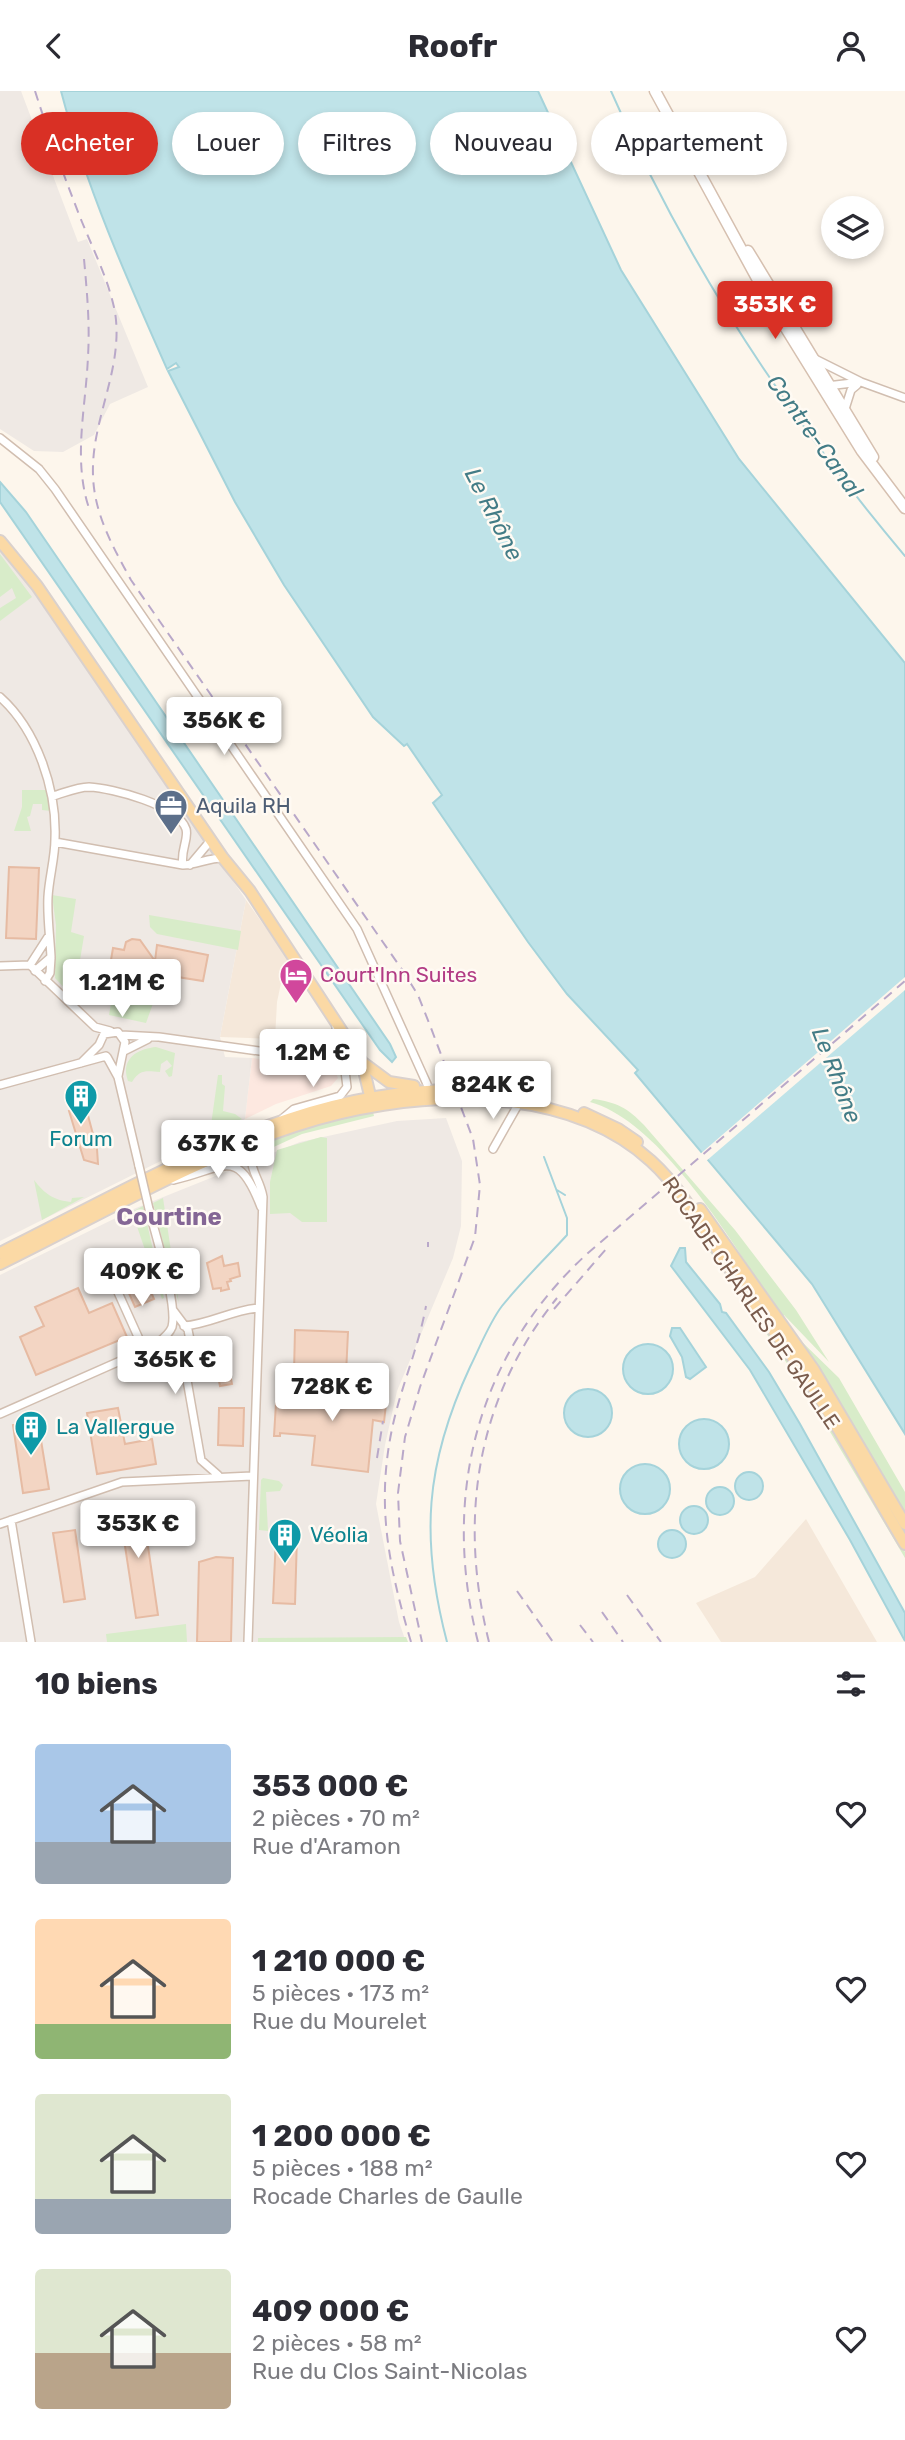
<!DOCTYPE html>
<html lang="fr">
<head>
<meta charset="utf-8">
<style>
  :root { --surface:#fff; --page:#f7f7f7; --text:#2b2b33; --muted:#7c7c81; --accent:#d93025 }
  body { margin:0; font-family:Rubik,sans-serif; background:var(--page); color:var(--text); height:100vh; display:flex; flex-direction:column; font-size:26px; white-space:nowrap }
  * { box-sizing:border-box; margin:0 }
  p { font-size:23px; color:var(--muted) }
  .icon { flex:none; width:38px; height:38px; fill:none; stroke:currentColor; stroke-width:2; stroke-linecap:round; stroke-linejoin:round }
  .map { position:relative; height:1551px; overflow:hidden }
  .side { display:flex; flex-direction:column; background:var(--surface); flex:1 }
  .side>* { flex:none }
  .guide { position:absolute; left:21px; top:21px; width:864px; height:63px; display:flex; gap:14px }
  .tools { position:absolute; left:821px; top:105px; display:grid; gap:14px }
  .tools a { display:grid; place-items:center; width:63px; height:63px; border-radius:50%; background:var(--surface); box-shadow:0 4px 10px #0003; font-size:35px }
  .price { position:absolute; translate:-50% -60px; padding:0 16px; border-radius:7px; background:#fff; color:#222; font-size:23px; line-height:46px; filter:drop-shadow(0 2px 4px #0008) }
  .price::after { content:''; position:absolute; left:50%; top:42px; width:21px; height:16px; margin-left:-10px; background:inherit; clip-path:polygon(0 0,100% 0,50% 100%) }
  .price.selected { background:var(--accent); color:#fff }
  ul { padding:0; list-style:none }
  li { display:flex; align-items:center; gap:21px; height:175px; padding:0 35px }
  li span { display:grid; place-items:center; flex:none; width:196px; height:140px; border-radius:7px; color:#555 }
  li>.icon { margin-inline-start:auto }
  span .icon { width:84px; height:84px; fill:#fffc; stroke-width:1 }
  li b { font-size:30px }
  h2 { display:flex; justify-content:space-between; align-items:center; height:84px; padding:0 35px; font-size:30px }
  .tag { padding:0 24px; border-radius:32px; background:var(--surface); box-shadow:0 4px 10px #0003; font-size:24px; line-height:63px }
  .tag.selected { background:var(--accent); color:#fff }
  header { display:flex; justify-content:space-between; align-items:center; height:91px; padding:0 35px; background:var(--surface); font-size:32px; font-weight:700 }
  .map>svg:first-child { display:block }
  .residential { fill:#f5e8da }
  .commercial { fill:#fde8e0 }
  .industrial { fill:#efe9e4 }
  .green { fill:#d8ecc9 }
  .water { fill:#bfe3e8; stroke:#a5d3da; stroke-width:2 }
  .pier { fill:#fdf6ec }
  .lines { fill:none; stroke-linecap:round; stroke-linejoin:round }
  .stream { stroke:#a5d3da; stroke-width:2 }
  .building { fill:#f3d5c3; stroke:#e6bba3; stroke-width:2 }
  .minor-casing { stroke:#d1beb0; stroke-width:10 }
  .secondary-casing { stroke:#d6c0b0; stroke-width:13 }
  .primary-casing { stroke:#dad1cd; stroke-width:14 }
  .minor { stroke:#fff; stroke-width:7 }
  .secondary { stroke:#fff; stroke-width:10 }
  .primary { stroke:#fbd9a5; stroke-width:10 }
  .rail { stroke:#b9a8c9; stroke-width:2; stroke-dasharray:10 7; stroke-linecap:butt }
  .minor-bridge-casing { stroke:#d1beb0; stroke-width:10; stroke-linecap:butt }
  .minor-bridge { stroke:#fff; stroke-width:7 }
  .labels { text-anchor:middle; stroke-width:5; stroke-linejoin:round; paint-order:stroke }
  .service-label { font-size:21px; fill:#4e5e75; stroke:#fffaf3; text-anchor:start }
  .hotel-label { font-size:21px; fill:#b23c85; stroke:#fffaf3; text-anchor:start }
  .culture-label { font-size:21px; fill:#0d838f; stroke:#fffaf3; text-anchor:start }
  .street-label { font-size:21px; fill:#7a5c4d; stroke:#fffaf3 }
  .water-label { font-size:23px; font-style:italic; fill:#437c86; stroke:#fffaf3 }
  .quarter-label { font-size:24px; font-weight:bold; fill:#846695; stroke:#fffaf3 }
</style>
</head>
<body>
<header><svg class="icon" aria-label="back" viewBox="0 0 24 24"><path d="M15 5l-7 7 7 7"/></svg>Roofr<svg class="icon" aria-label="person" viewBox="0 0 24 24"><circle cx="12" cy="8" r="4"/><path d="M4 21q1-7 8-7t8 7"/></svg></header>
<div class="map">
<svg width="905" height="1551" viewBox="0 0 905 1551">
  <rect width="100%" height="100%" fill="#fdf6ec"/>
  <path class="residential" d="M246,809L290,871L284,878L277,911L275,948L220,946Z
    M806,1428L877,1551H721L696,1512L755,1486Z"/>
  <path class="commercial" d="M252,967L334,977L338,987L331,995L276,1013L245,1028Z"/>
  <path class="industrial" d="M0,0H21L78,151L87,148L148,296L110,313L94,344L63,361L34,360L0,338Z
    M0,457L23,483L246,809L220,946L225,966L252,967L245,1028L0,1150Z
    M446,1027L462,1070L461,1135L453,1167L397,1300L385,1354L376,1413L399,1531L406,1551H0V1184L136,1117L300,1051L397,1030Z"/>
  <path class="green" d="M0,463L32,506L0,530V517L16,507L12,497L0,506Z
    M22,699H51V720L42,719V713H33L30,725L27,726L31,740H14L22,716Z
    M52,804L76,808L71,841L84,845L78,881L85,884L82,912L77,910L55,887L56,834Z
    M149,824L241,840L238,859L157,843L150,836Z
    M113,901L140,909L155,907L146,932L109,924Z
    M156,956L175,962L172,985L169,986L165,980L172,975L167,969L161,973L160,981C146,980 140,978 132,991L128,990C120,968 137,958 156,956Z
    M218,984H222V993L225,995L223,1020L235,1023L242,1028L210,1041Z
    M593,1008C616,1011 628,1017 644,1034L735,1139L796,1219L829,1271L784,1224L781,1225C739,1163 664,1031 590,1011Z
    M373,1021L374,1025L302,1043L254,1065C264,1038 345,1026 373,1021Z
    M321,1046L327,1047V1131H302L290,1122L270,1123V1091L277,1059Z
    M34,1089C45,1103 53,1109 71,1111L72,1107L84,1106L42,1129Z
    M163,1107L179,1213L153,1112Z
    M143,1115L164,1207L162,1208L132,1121Z
    M713,1159L809,1299L905,1461V1467L804,1297L710,1161Z
    M798,1247L839,1287L905,1401V1421Z
    M263,1387L279,1390L283,1394L280,1400L266,1401L268,1440L259,1439L261,1389Z
    M186,1533L187,1551H107L106,1543Z
    M406,1546L408,1551H258V1547Z"/>
  <path class="water" d="M61,0H538L621,179L739,368L905,572V1343L812,1193L635,982L638,979L567,903L528,851L433,712L442,704L407,653L404,655L373,626L284,494L235,411L168,280L179,276L176,272L167,278C127,188 86,96 61,0Z
    M0,391L26,421L390,953L396,966L392,971L380,959L0,411Z
    M680,1157H685L686,1171L720,1213L722,1221L726,1222L769,1281L800,1333L905,1522V1550L850,1449L750,1279L671,1175Z
    M672,1237H680L706,1276L690,1288L686,1286L682,1266L670,1245Z
    M623 1278a25 25 0 1 1 50 0a25 25 0 1 1-50 0Z
    M564 1322a24 24 0 1 1 48 0a24 24 0 1 1-48 0Z
    M679 1353a25 25 0 1 1 50 0a25 25 0 1 1-50 0Z
    M620 1398a25 25 0 1 1 50 0a25 25 0 1 1-50 0Z
    M735 1395a14 14 0 1 1 28 0a14 14 0 1 1-28 0Z
    M706 1410a14 14 0 1 1 28 0a14 14 0 1 1-28 0Z
    M680 1429a14 14 0 1 1 28 0a14 14 0 1 1-28 0Z
    M658 1453a14 14 0 1 1 28 0a14 14 0 1 1-28 0Z"/>
  <path class="pier" d="M905,886V899L705,1071L699,1064Z"/>
  <g class="lines">
    <path class="stream" d="M611,0C684,168 787,325 905,465
      M557,1099L565,1104
      M447,1551C420,1448 425,1373 470,1276C480,1256 489,1232 502,1215C522,1190 546,1167 567,1144V1127L544,1066"/>
  </g>
  <path class="building" d="M9,776L39,777L36,848L6,847Z
    M132,848L140,849L155,870L157,854L208,864L203,890L152,882L151,889L142,887L138,905L106,899L113,857L124,859L126,851Z
    M83,1006L97,1058L98,1073L84,1069L69,1020L72,1019L71,1014Z
    M222,1165L224,1175L238,1172L240,1185L230,1188L231,1190L227,1191L229,1198L221,1200V1197L213,1198L207,1172Z
    M141,1166L147,1180L143,1182L154,1208L135,1216L124,1191L133,1186L126,1172Z
    M78,1197L89,1222L112,1212L127,1246L36,1284L20,1246L44,1235L35,1216Z
    M295,1239L348,1241L346,1283L294,1281Z
    M224,1252L232,1293L220,1295L216,1275L205,1277L201,1257Z
    M277,1295L315,1299L316,1296L387,1304L384,1331L373,1329L368,1381L312,1374L315,1345L280,1342V1345H274Z
    M118,1317L125,1353L152,1348L156,1373L97,1383L87,1322Z
    M219,1317H244L243,1355L218,1354Z
    M38,1331L49,1398L23,1402L13,1334Z
    M134,1412L135,1422L143,1421L158,1524L136,1527L121,1429L113,1430L111,1418Z
    M75,1439L85,1508L64,1511L53,1442Z
    M276,1445H297L295,1513L273,1512Z
    M216,1466L233,1467L231,1551H197L199,1471Z"/>
  <g class="lines">
    <defs>
      <path id="minor" d="M815,268L861,291L905,307
        M827,295L861,291
        M845,318L851,299L857,294
        M0,347L39,378L55,398L357,838L427,993
        M0,606C37,639 57,699 55,748C55,767 49,787 48,806C47,826 50,846 51,866L35,880
        M53,705C64,702 77,696 89,696C112,697 178,714 186,738C189,748 180,760 183,774
        M55,751L183,774C197,773 209,767 223,767
        M190,774L211,749
        M30,874L48,846
        M0,875L30,874L95,936L110,940
        M45,890L50,882L51,867
        M121,944L159,946L316,968L338,973L345,980L347,996L340,1005L294,1018L282,1028
        M124,960L148,948
        M107,966L118,986L139,1075
        M320,967C336,962 339,952 336,936
        M81,972L99,954L104,943L118,941L125,951L118,985
        M0,994L106,965
        M493,1058L519,1012
        M173,1089C224,1078 237,1053 261,1116
        M112,1188L144,1259
        M184,1235C210,1233 232,1219 258,1217
        M154,1255L181,1256L190,1249L188,1239L173,1219
        M178,1256L184,1272L201,1369L218,1384
        M0,1323L154,1255C161,1249 169,1244 172,1236C178,1214 155,1143 149,1118
        M11,1429L31,1551
        M0,1433L122,1391L252,1385
        M248,1551L263,1106C259,1082 242,1075 259,1049"/>
      <path id="secondary" d="M655,0L771,213L862,360L905,417
        M748,160L873,366"/>
      <path id="primary" d="M0,450L37,495L223,767L250,800L362,971L389,991L414,995
        M362,971L371,1009
        M584,1022L618,1038L637,1051
        M700,1118L814,1279L905,1433
        M0,1162C164,1081 334,972 525,1005
        M0,1173C94,1127 197,1067 295,1035C403,999 561,988 651,1070C684,1100 705,1141 730,1178C755,1215 782,1250 807,1287C842,1341 872,1398 905,1453"/>
    </defs>
    <use href="#minor" class="minor-casing"/>
    <use href="#secondary" class="secondary-casing"/>
    <use href="#primary" class="primary-casing"/>
    <use href="#minor" class="minor"/>
    <use href="#secondary" class="secondary"/>
    <use href="#primary" class="primary"/>
    <path class="rail" d="M35,0C49,44 65,88 82,131C94,160 109,190 115,221C124,278 91,328 93,384C94,423 113,456 131,489L403,880L418,904L431,937L473,1048L480,1094L475,1146L420,1296L405,1346L398,1402L400,1450L422,1551
      M84,168C87,201 90,233 88,265C86,317 72,370 90,420
      M428,1156V1151
      M554,1218L607,1157
      M377,1367L383,1330
      M517,1500L553,1551
      M627,1504L661,1551
      M602,1521L623,1551
      M580,1534L593,1551
      M411,1551C388,1473 375,1410 394,1329C403,1291 419,1254 426,1215
      M478,1551C441,1406 476,1264 588,1162L905,890
      M489,1551C458,1428 476,1307 557,1207"/>
    <defs>
      <path id="minor-bridge" d="M139,1075L149,1118"/>
    </defs>
    <use href="#minor-bridge" class="minor-bridge-casing"/>
    <use href="#minor-bridge" class="minor-bridge"/>
  </g>
  <defs>
    <symbol id="office-pin" viewBox="-11 -11 22 30"><path d="M0 17L-7.5 6A9.5 9.5 0 1 1 7.5 6Z" fill="#5c6f8a" stroke="#fffaf3"/><path d="M-6-3h4V-5.5h4V-3h4V5H-6ZM-1-4.5V-3h2v-1.5ZM-6 0V1H6V0Z" fill="#fff"/></symbol>
    <symbol id="hotel-pin" viewBox="-11 -11 22 30"><path d="M0 17L-7.5 6A9.5 9.5 0 1 1 7.5 6Z" fill="#d1479c" stroke="#fffaf3"/><path d="M-6-4.5h1.5V1H6V5H4.5V3h-9V5H-6ZM-4 0a1.8 1.8 0 1 1 3.6 0ZM.5 0V-2.5h3Q6-2.5 6 0Z" fill="#fff"/></symbol>
    <symbol id="building-pin" viewBox="-11 -11 22 30"><path d="M0 17L-7.5 6A9.5 9.5 0 1 1 7.5 6Z" fill="#0f9aa8" stroke="#fffaf3"/><path d="M-4-6H4V6H1V3H-1V6H-4ZM-2.5-4.3h1.7v1.8h-1.7ZM.8-4.3h1.7v1.8H.8ZM-2.5-1h1.7V.8h-1.7ZM.8-1h1.7V.8H.8Z" fill="#fff"/></symbol>
  </defs>
  <g fill-rule="evenodd">
    <use href="#office-pin" x="152" y="696" width="38" height="52"/>
    <use href="#hotel-pin" x="277" y="865" width="38" height="52"/>
    <use href="#building-pin" x="62" y="986" width="38" height="52"/>
    <use href="#building-pin" x="12" y="1317" width="38" height="52"/>
    <use href="#building-pin" x="266" y="1425" width="38" height="52"/>
  </g>
  <g class="labels">
    <g class="service-label">
      <text x="196" y="722">Aquila RH</text>
    </g>
    <g class="hotel-label">
      <text x="320" y="891">Court'Inn Suites</text>
    </g>
    <g class="culture-label">
      <text x="81" y="1055" text-anchor="middle">Forum</text>
      <text x="56" y="1343">La Vallergue</text>
      <text x="310" y="1451">Véolia</text>
    </g>
    <g class="street-label">
      <text transform="translate(751 1212) rotate(56)" y="7">ROCADE CHARLES DE GAULLE</text>
    </g>
    <g class="water-label">
      <text transform="translate(815 345) rotate(54)" y="8">Contre-Canal</text>
      <text transform="translate(494 423) rotate(63)" y="8">Le Rhône</text>
      <text transform="translate(837 984) rotate(69)" y="8">Le Rhône</text>
    </g>
    <g class="quarter-label">
      <text x="169" y="1134">Courtine</text>
    </g>
  </g>
</svg>
<div class="tools">
<a><svg class="icon" aria-label="layers" viewBox="0 0 24 24"><path d="M12 4l9 5-9 5-9-5zM3 14l9 5 9-5"/></svg></a>
</div>
<b class="price selected" style="left:775px;top:250px">353K €</b>
<b class="price" style="left:224px;top:666px">356K €</b>
<b class="price" style="left:122px;top:928px">1.21M €</b>
<b class="price" style="left:313px;top:998px">1.2M €</b>
<b class="price" style="left:493px;top:1030px">824K €</b>
<b class="price" style="left:218px;top:1089px">637K €</b>
<b class="price" style="left:142px;top:1217px">409K €</b>
<b class="price" style="left:175px;top:1305px">365K €</b>
<b class="price" style="left:332px;top:1332px">728K €</b>
<b class="price" style="left:138px;top:1469px">353K €</b>
<div class="guide">
<a class="tag selected">Acheter</a>
<a class="tag">Louer</a>
<a class="tag">Filtres</a>
<a class="tag">Nouveau</a>
<a class="tag">Appartement</a>
</div>
</div>
<section class="side">
<h2>10 biens<svg class="icon" aria-label="filters" viewBox="0 0 24 24"><path d="M4 7h16M4 17h16"/><circle cx="9" cy="7" r="2"/><circle cx="15" cy="17" r="2"/></svg></h2>
<ul>
<li><span style="background:linear-gradient(#a9c7e8 70%,#9aa5b1 0)"><svg class="icon" aria-label="home" viewBox="0 0 24 24"><path d="M3 11l9-7 9 7M6 9v11h12V9"/></svg></span><div><b>353 000 €</b><p>2 pièces · 70 m²</p><p>Rue d'Aramon</p></div><svg class="icon" aria-label="heart" viewBox="0 0 24 24"><path d="M12 20l-8-8c-3-5 5-10 8-4 3-6 11-1 8 4z"/></svg></li>
<li><span style="background:linear-gradient(#ffd9b3 75%,#8fb573 0)"><svg class="icon" aria-label="home" viewBox="0 0 24 24"><path d="M3 11l9-7 9 7M6 9v11h12V9"/></svg></span><div><b>1 210 000 €</b><p>5 pièces · 173 m²</p><p>Rue du Mourelet</p></div><svg class="icon" aria-label="heart" viewBox="0 0 24 24"><path d="M12 20l-8-8c-3-5 5-10 8-4 3-6 11-1 8 4z"/></svg></li>
<li><span style="background:linear-gradient(#dfe7d0 75%,#9aa5b1 0)"><svg class="icon" aria-label="home" viewBox="0 0 24 24"><path d="M3 11l9-7 9 7M6 9v11h12V9"/></svg></span><div><b>1 200 000 €</b><p>5 pièces · 188 m²</p><p>Rocade Charles de Gaulle</p></div><svg class="icon" aria-label="heart" viewBox="0 0 24 24"><path d="M12 20l-8-8c-3-5 5-10 8-4 3-6 11-1 8 4z"/></svg></li>
<li><span style="background:linear-gradient(#dfe7d0 60%,#b9a48a 0)"><svg class="icon" aria-label="home" viewBox="0 0 24 24"><path d="M3 11l9-7 9 7M6 9v11h12V9"/></svg></span><div><b>409 000 €</b><p>2 pièces · 58 m²</p><p>Rue du Clos Saint-Nicolas</p></div><svg class="icon" aria-label="heart" viewBox="0 0 24 24"><path d="M12 20l-8-8c-3-5 5-10 8-4 3-6 11-1 8 4z"/></svg></li>
</ul>
</section>
</body>
</html>
